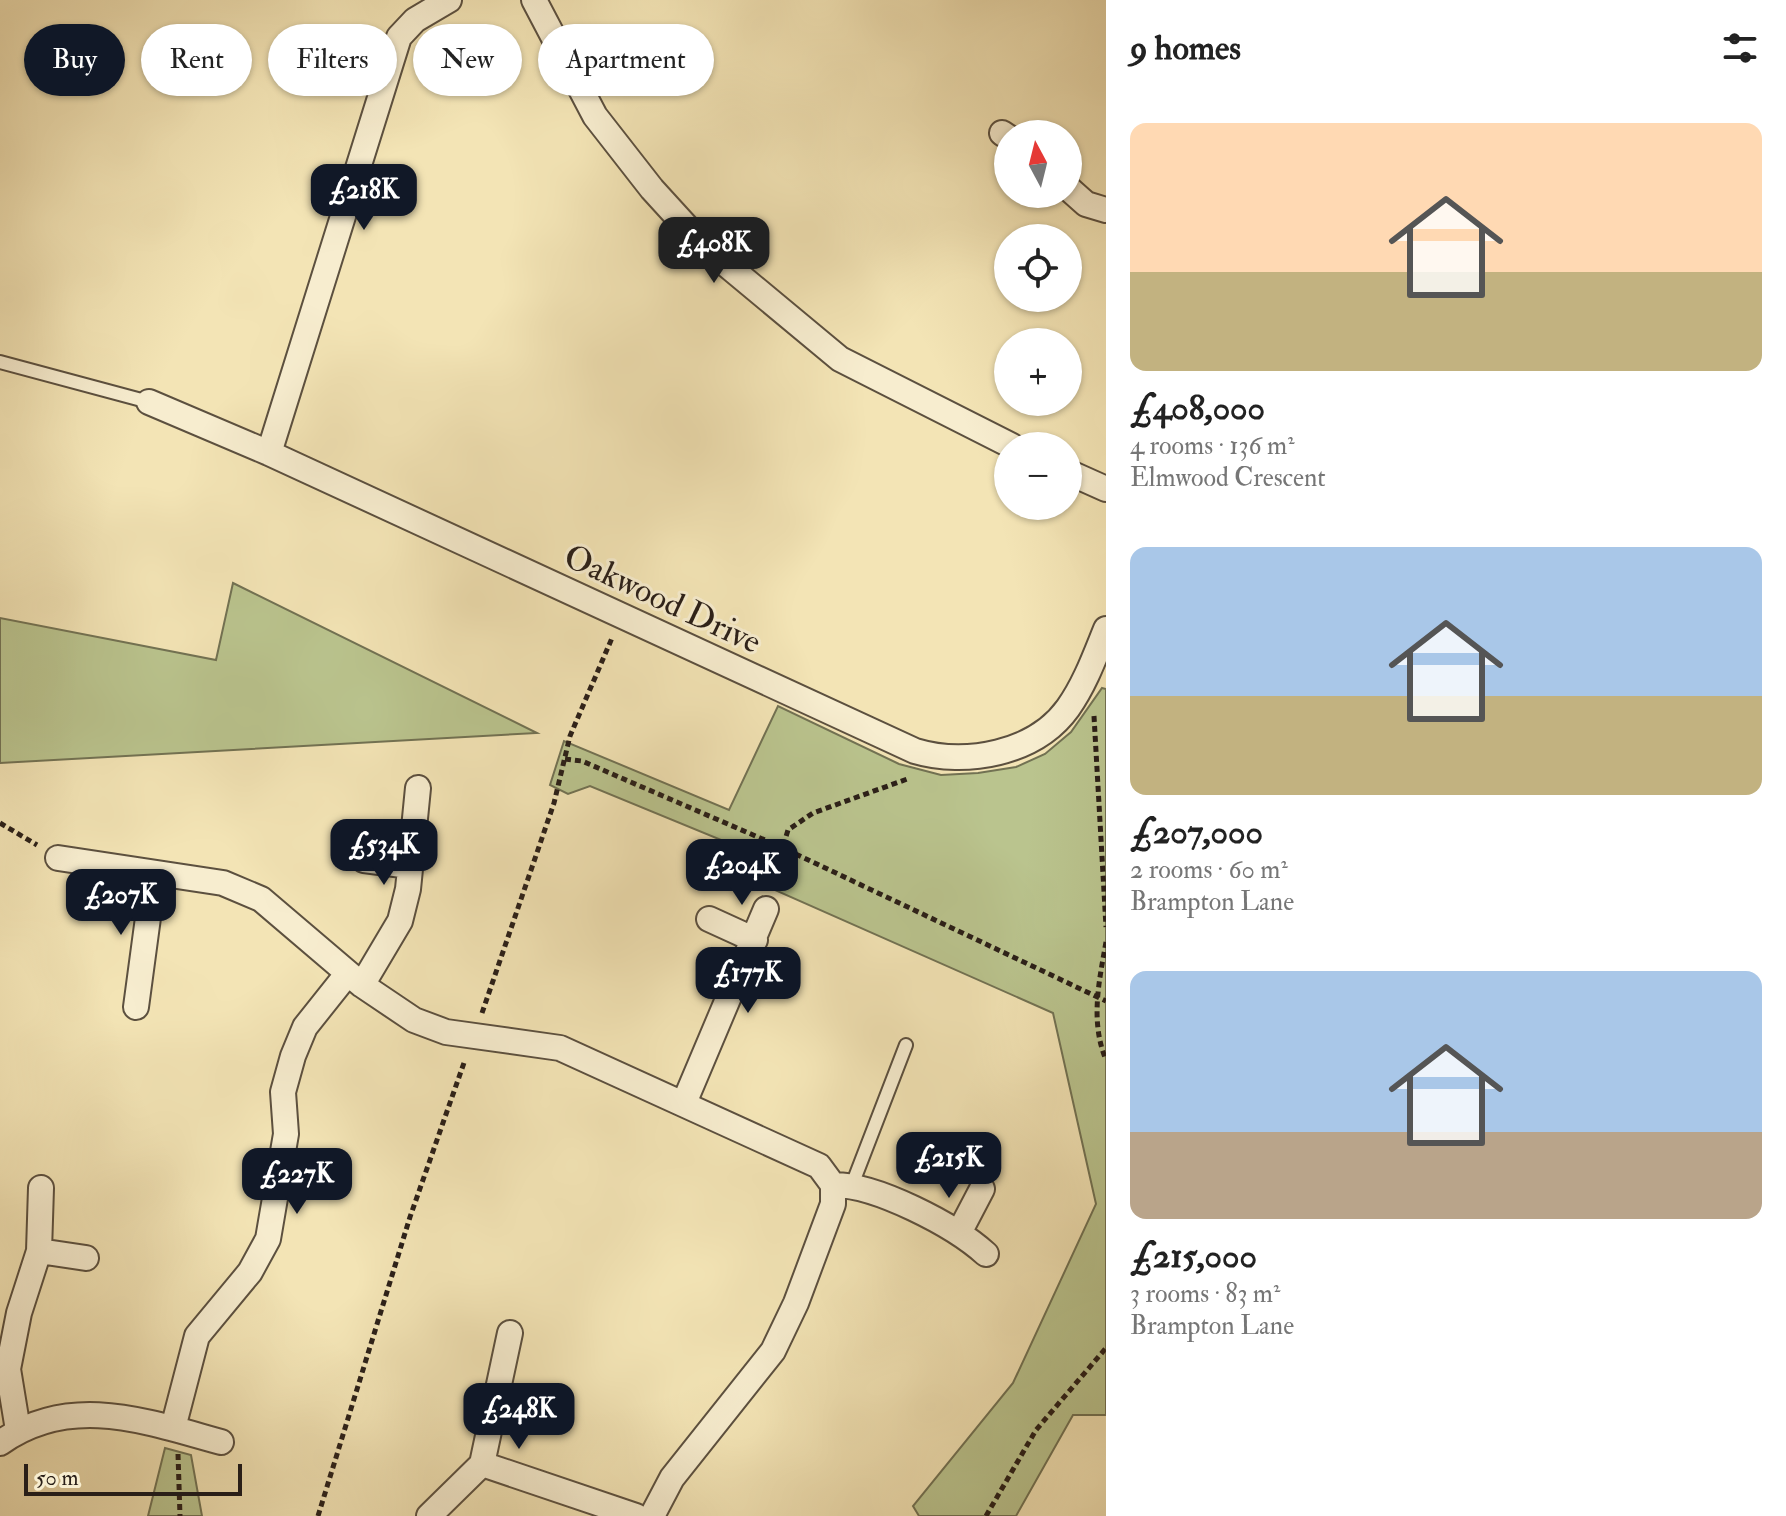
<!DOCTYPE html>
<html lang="en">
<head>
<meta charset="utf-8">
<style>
  :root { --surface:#fff; --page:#f2f2f2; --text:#222; --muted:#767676; --accent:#111827 }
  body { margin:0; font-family:"IM FELL Double Pica",serif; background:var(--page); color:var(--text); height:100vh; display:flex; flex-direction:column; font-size:30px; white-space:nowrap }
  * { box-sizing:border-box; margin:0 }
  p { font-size:26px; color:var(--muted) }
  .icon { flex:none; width:44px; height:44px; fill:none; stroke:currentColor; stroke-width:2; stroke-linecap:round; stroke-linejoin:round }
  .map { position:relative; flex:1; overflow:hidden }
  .sheet { display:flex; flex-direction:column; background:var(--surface); width:680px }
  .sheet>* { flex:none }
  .top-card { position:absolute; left:24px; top:24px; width:760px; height:72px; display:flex; gap:16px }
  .needle { width:52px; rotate:353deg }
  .fabs { position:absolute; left:994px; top:120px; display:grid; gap:16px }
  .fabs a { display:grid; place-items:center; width:88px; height:88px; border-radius:50%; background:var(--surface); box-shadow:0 2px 6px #0004; font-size:40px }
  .scale { position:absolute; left:24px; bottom:20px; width:218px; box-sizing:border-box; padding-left:8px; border:4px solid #2a1f18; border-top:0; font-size:22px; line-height:28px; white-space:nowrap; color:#2a1f18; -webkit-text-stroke:6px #f7edcf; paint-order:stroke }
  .price { position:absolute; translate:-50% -68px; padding:0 18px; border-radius:16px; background:var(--accent); color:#fff; font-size:26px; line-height:52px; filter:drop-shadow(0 2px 4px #0008) }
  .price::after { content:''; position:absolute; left:50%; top:48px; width:24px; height:18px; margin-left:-12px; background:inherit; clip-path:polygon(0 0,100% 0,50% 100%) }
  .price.current { background:#222; color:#fff }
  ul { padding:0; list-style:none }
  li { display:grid; align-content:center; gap:16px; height:424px; padding:0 24px }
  li span { display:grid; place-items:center; height:248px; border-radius:16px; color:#555 }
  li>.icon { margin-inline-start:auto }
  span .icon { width:144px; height:144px; fill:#fffc; stroke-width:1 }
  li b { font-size:34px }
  h2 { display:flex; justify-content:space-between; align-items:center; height:96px; padding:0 24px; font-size:34px }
  .chip { padding:0 28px; border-radius:36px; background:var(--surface); box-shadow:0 2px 6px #0004; font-size:28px; line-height:72px }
  .chip.current { background:var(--accent); color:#fff }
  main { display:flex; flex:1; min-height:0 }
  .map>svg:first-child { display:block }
  .green { fill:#bac48e; stroke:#727253; stroke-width:2 }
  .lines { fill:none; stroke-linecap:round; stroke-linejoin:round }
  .lane-casing { stroke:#5c503f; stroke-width:16 }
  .street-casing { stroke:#5c503f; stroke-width:28 }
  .path { stroke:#2a1f18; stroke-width:5; stroke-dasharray:6 4; stroke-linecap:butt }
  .lane { stroke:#f7edcf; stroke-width:12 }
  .street { stroke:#f7edcf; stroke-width:24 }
  .labels { text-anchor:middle; stroke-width:6; stroke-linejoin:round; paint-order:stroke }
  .street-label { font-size:34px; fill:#2a1f18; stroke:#f7edcf }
</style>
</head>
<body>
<main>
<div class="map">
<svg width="1106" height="1516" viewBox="0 0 1106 1516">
  <rect width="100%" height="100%" fill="#f3e4b5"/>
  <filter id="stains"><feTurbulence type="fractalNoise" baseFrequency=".0025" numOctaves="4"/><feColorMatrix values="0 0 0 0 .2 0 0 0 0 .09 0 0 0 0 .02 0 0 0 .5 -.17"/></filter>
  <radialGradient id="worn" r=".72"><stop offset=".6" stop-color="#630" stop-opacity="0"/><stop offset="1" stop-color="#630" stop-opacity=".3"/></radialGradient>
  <path class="green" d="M233,583L537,733L0,763V618L216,660Z
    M1102,688L1106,689V1415H1073L1016,1516H919L913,1506L1013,1383L1096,1204L1053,1013L768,887L772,861L590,786L568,794L550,785L564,741L729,810L778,706L899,764L941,775L978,773L1016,767L1045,754L1071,732Z
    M165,1448L191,1455L202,1516H148Z"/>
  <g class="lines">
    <defs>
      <path id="lane" d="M0,362L149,402
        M852,1185L906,1045"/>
      <path id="street" d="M534,0L595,116L652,189L704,246L840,359L1012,446
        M1002,133L1008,137
        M1068,188L1086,204L1106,210
        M149,402L269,453L915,751C965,766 1035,754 1068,708C1085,684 1095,656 1106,629
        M269,453L399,37L415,20L449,0
        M1068,472L1106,489
        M58,858L223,883L261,899L362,985L414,1020L446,1032L560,1048L819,1166L833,1185V1204L796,1303L773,1351L672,1478L652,1516
        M364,860L410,866
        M709,919L755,940
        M362,985L400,921L408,889L418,788
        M136,1007L154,873
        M684,1103L766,909
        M833,1185C875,1184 954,1225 986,1254
        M959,1233L982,1189
        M39,1251L86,1258
        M173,1428L197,1336L250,1272L268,1239L286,1134L283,1092L293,1056L305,1027L348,973
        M18,1430L8,1369L19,1313L39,1251L41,1188
        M0,1443C70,1393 145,1421 221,1442
        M482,1464L510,1333
        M429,1516L482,1464L636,1516"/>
    </defs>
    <use href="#lane" class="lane-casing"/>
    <use href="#street" class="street-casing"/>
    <path class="path" d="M1094,716L1106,927
      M565,759L582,761L781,847L1106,1001
      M0,823L37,845
      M772,884L788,830L813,813L910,778
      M1106,942C1099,982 1090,1021 1106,1060
      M482,1013L554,803L570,736L612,638
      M178,1454L180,1516
      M318,1516L410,1217L465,1060
      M986,1516L1036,1430L1106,1348"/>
    <use href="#lane" class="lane"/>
    <use href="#street" class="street"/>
  </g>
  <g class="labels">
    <g class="street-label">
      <text transform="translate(663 598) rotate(25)" y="12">Oakwood Drive</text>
    </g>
  </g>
  <rect width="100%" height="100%" filter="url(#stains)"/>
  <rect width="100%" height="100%" fill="url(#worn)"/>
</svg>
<div class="fabs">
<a><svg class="needle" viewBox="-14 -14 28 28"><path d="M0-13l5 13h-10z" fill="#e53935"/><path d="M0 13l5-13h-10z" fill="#767676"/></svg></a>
<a><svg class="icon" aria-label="locate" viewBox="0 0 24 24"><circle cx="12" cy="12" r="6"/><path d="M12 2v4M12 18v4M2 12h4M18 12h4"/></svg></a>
<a>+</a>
<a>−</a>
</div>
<div class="scale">50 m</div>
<b class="price" style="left:364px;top:232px">£218K</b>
<b class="price current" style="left:714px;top:285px">£408K</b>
<b class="price" style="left:384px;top:887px">£534K</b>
<b class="price" style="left:742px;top:907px">£204K</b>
<b class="price" style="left:121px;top:937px">£207K</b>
<b class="price" style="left:748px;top:1015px">£177K</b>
<b class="price" style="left:949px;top:1200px">£215K</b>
<b class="price" style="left:297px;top:1216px">£227K</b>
<b class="price" style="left:519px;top:1451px">£248K</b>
<div class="top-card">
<a class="chip current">Buy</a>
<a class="chip">Rent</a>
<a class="chip">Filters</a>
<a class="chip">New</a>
<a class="chip">Apartment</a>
</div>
</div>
<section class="sheet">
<h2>9 homes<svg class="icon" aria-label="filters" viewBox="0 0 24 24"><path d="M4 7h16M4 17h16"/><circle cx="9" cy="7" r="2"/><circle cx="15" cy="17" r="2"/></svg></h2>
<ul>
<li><span style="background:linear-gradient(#ffd9b3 60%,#c2b280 0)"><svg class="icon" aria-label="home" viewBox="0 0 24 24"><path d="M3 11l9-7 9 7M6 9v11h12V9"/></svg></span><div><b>£408,000</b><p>4 rooms · 136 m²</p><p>Elmwood Crescent</p></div></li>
<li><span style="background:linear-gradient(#a9c7e8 60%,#c2b280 0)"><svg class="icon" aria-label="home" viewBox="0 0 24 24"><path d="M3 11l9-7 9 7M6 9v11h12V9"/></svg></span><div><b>£207,000</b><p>2 rooms · 60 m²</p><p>Brampton Lane</p></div></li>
<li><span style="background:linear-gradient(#a9c7e8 65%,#b9a48a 0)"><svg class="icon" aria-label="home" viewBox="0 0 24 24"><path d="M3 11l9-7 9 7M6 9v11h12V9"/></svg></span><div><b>£215,000</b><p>3 rooms · 83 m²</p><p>Brampton Lane</p></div></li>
</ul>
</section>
</main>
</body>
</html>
